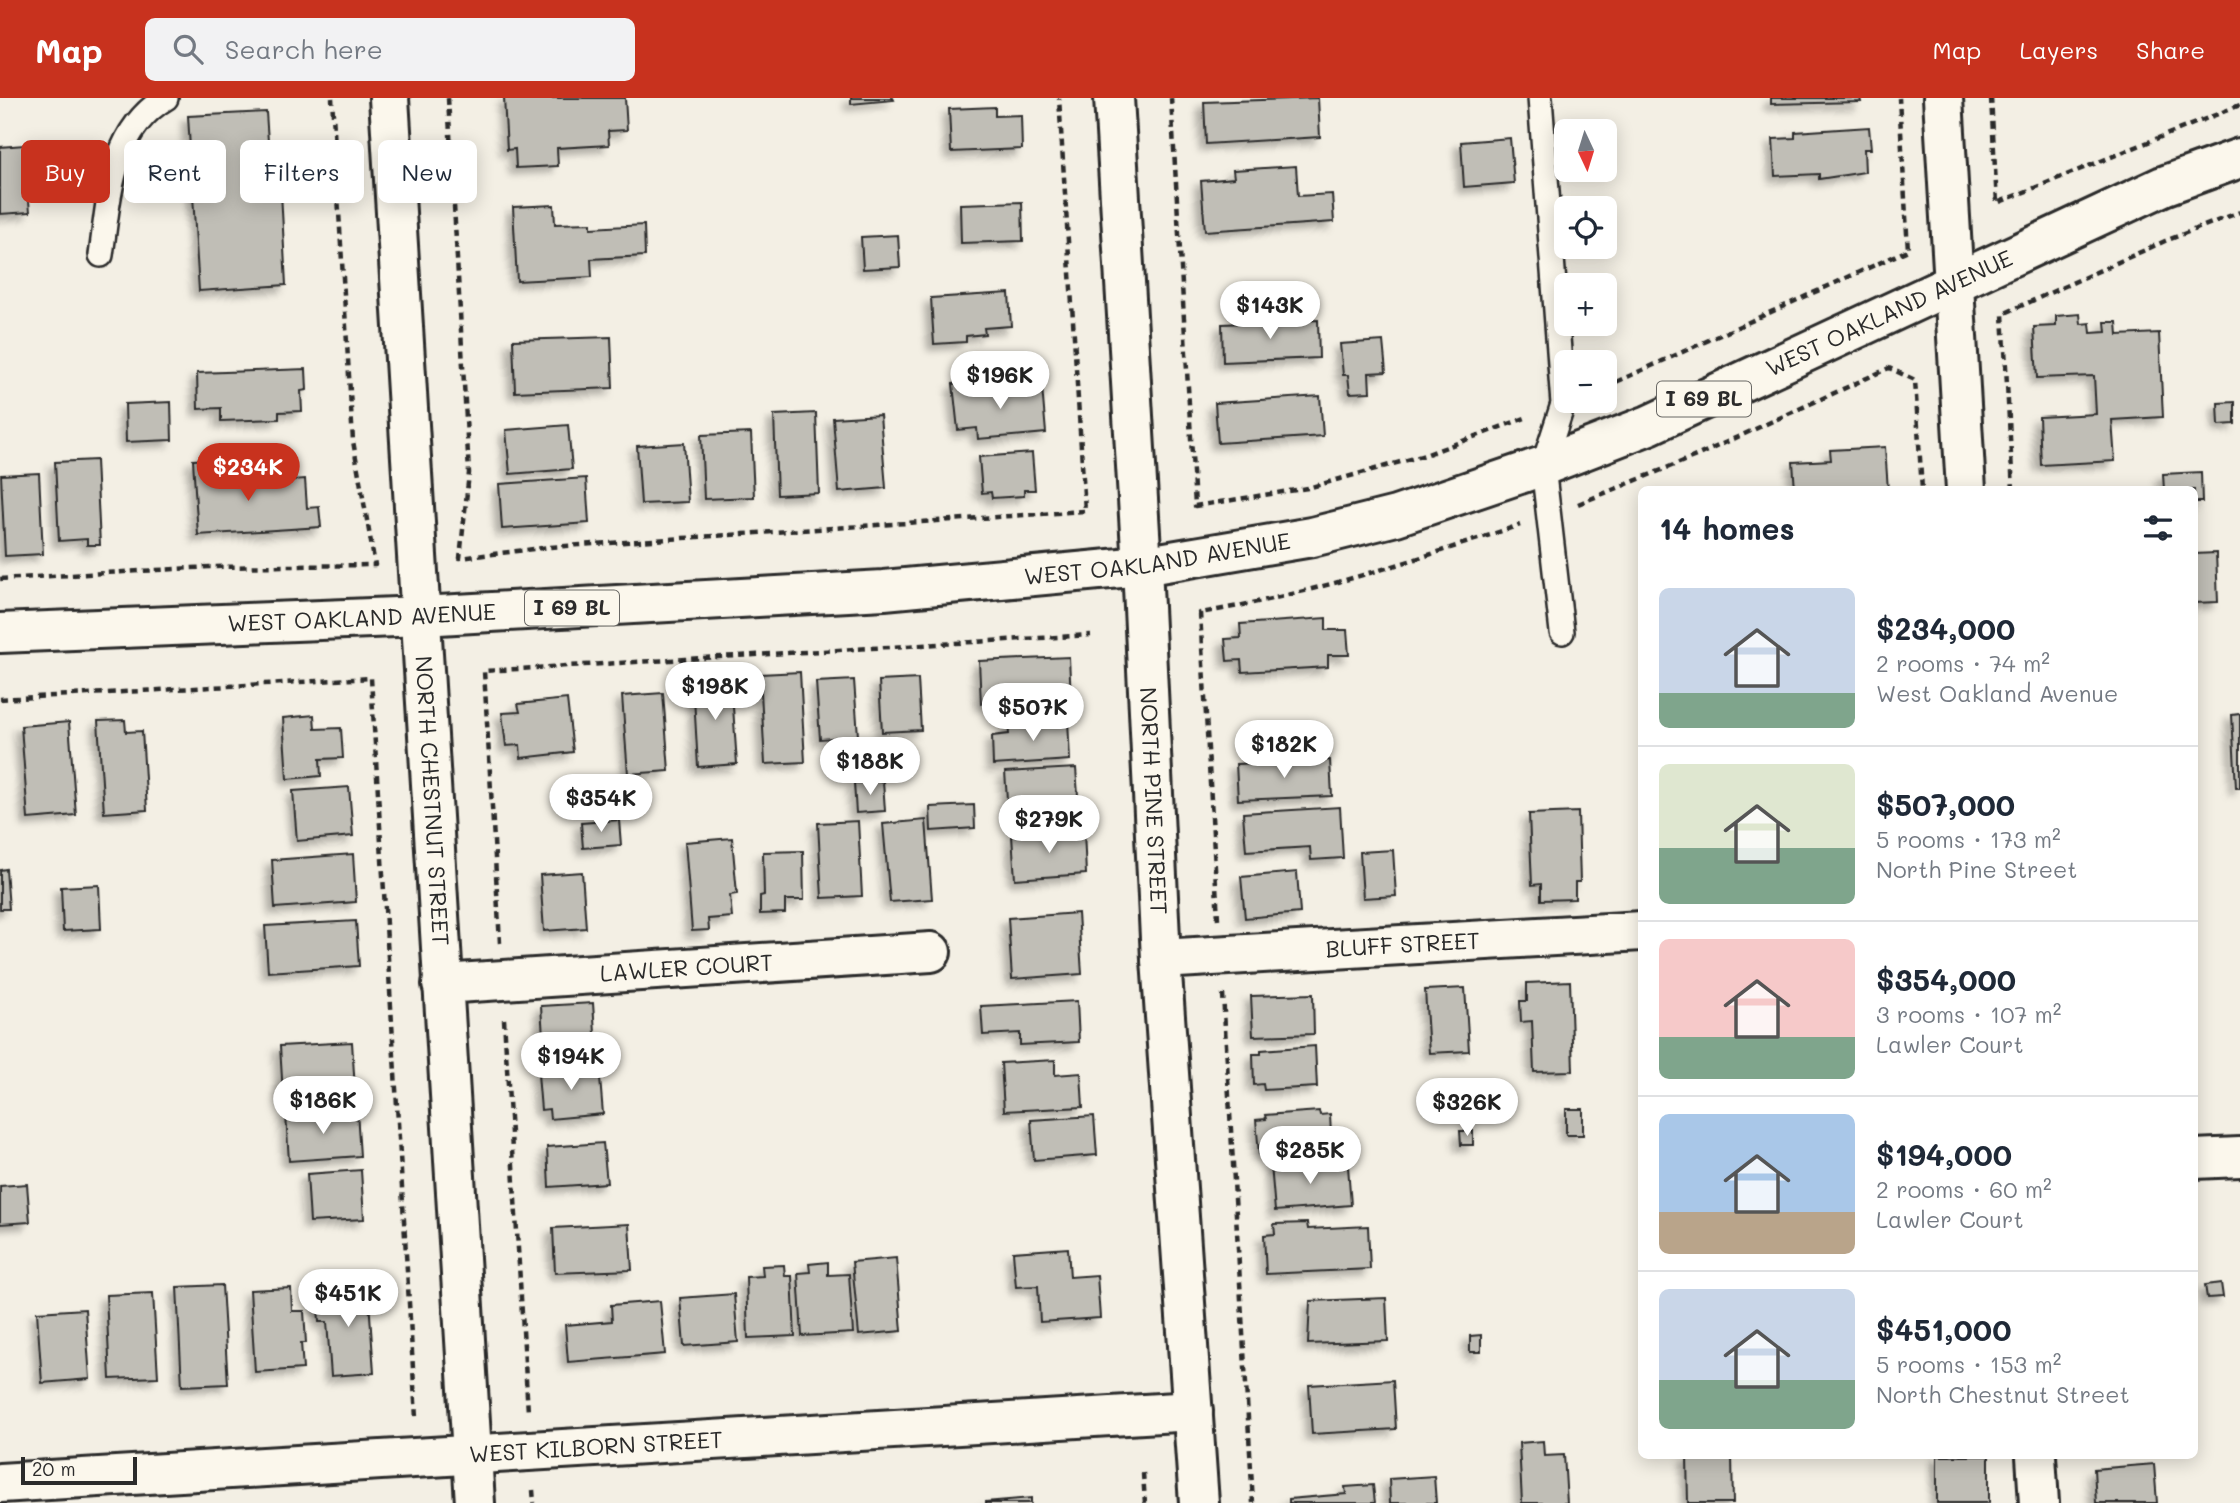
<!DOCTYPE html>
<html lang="en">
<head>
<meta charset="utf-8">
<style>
  :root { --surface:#fff; --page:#f2f2f3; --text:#1f2937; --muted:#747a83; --line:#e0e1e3; --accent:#c8321e }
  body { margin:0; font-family:Mali,sans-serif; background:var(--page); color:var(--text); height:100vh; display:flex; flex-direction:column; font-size:26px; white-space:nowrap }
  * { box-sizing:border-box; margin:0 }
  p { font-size:23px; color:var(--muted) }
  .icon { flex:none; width:38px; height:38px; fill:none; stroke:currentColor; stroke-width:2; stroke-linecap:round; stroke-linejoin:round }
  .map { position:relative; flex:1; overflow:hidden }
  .sheet { position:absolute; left:1638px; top:388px; width:560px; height:973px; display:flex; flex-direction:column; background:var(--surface); border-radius:10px; box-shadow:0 4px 18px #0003 }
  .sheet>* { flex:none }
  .guide { position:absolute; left:21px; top:42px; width:665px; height:63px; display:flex; gap:14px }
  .needle { width:46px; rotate:176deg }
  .buttons { position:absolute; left:1554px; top:21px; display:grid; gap:14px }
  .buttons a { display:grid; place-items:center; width:63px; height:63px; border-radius:10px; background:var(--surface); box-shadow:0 4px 18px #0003; font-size:35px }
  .scale { position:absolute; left:21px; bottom:18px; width:116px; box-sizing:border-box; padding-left:7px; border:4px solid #2b2b2b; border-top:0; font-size:19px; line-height:24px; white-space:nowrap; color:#2b2b2b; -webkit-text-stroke:5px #fbf7ec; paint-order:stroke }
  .price { position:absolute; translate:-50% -60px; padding:0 16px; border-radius:24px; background:#fff; color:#222; font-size:23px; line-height:46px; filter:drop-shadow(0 2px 4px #0008) }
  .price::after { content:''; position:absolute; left:50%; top:42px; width:21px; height:16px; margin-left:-10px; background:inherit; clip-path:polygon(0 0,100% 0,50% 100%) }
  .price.selected { background:var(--accent); color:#fff }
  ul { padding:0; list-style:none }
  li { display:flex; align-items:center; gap:21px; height:175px; padding:0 21px }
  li+li { border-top:2px solid var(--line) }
  li span { display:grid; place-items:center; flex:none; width:196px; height:140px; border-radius:10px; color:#555 }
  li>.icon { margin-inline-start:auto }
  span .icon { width:84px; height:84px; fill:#fffc; stroke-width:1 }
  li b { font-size:30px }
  h2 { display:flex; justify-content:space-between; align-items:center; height:84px; padding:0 21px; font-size:30px }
  .tag { padding:0 24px; border-radius:10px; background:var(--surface); box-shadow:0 4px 18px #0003; font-size:24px; line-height:63px }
  .tag.selected { background:var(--accent); color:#fff }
  header { display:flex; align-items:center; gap:42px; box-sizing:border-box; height:98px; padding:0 35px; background:var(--accent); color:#fff }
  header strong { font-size:33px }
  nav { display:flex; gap:38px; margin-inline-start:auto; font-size:24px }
  .search { width:490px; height:63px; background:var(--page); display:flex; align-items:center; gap:18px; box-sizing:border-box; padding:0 24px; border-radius:10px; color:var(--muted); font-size:26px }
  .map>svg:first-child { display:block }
  .building { fill:#c0beb6; stroke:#2b2b2b; stroke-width:2; filter:url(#shadow) }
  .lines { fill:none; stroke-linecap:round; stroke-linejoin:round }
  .lane-casing { stroke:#2b2b2b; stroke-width:28 }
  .street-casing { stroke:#2b2b2b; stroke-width:44 }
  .primary-casing { stroke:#2b2b2b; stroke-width:44 }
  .path { stroke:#2b2b2b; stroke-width:4.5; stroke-dasharray:7 5; stroke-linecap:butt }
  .lane { stroke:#fbf7ec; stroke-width:23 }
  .street { stroke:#fbf7ec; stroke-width:38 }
  .primary { stroke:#fbf7ec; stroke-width:38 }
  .labels { text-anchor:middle; stroke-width:5; stroke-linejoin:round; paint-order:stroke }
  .shield { fill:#fbf7ec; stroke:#696865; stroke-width:2 }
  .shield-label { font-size:21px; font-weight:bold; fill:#2b2b2b }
  .street-label { font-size:23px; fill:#2b2b2b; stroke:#fbf7ec }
</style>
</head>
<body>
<header>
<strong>Map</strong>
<div class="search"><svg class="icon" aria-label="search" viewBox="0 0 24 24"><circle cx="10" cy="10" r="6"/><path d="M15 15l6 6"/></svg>Search here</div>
<nav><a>Map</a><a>Layers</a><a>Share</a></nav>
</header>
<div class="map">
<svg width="2240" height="1405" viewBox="0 0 2240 1405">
  <defs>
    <filter id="shadow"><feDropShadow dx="-6" dy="6" stdDeviation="3.5" flood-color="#0004"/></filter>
  </defs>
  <rect width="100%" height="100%" fill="#f3efe4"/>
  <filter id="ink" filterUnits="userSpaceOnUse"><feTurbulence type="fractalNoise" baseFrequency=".0143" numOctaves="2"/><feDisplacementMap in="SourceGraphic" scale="14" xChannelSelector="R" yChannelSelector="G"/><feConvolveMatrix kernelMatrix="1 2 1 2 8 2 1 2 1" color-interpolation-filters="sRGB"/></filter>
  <g filter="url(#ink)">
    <path class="building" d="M504,0H625L627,32L608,33L609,47L557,50L558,68L516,70L515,51L507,52Z
      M851,0H893L894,2L851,6Z
      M1318,0L1320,39L1206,46L1204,4Z
      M1771,0H1860L1861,4L1771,6Z
      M995,9V18L1021,17L1022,51L951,54L949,11Z
      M266,14L269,58L279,57L286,187L199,193L188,18Z
      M1869,29L1871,51H1864L1865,74L1819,81V76L1775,78L1773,41L1795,40V34Z
      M1510,40L1514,85L1464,89L1461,44Z
      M24,47L30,114L0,116V49Z
      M1296,68L1298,98L1332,96L1334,124L1205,133L1201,83L1234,80L1233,72Z
      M1022,104L1023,143L961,145L960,106Z
      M554,107L555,126L591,125V130L644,127L645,158L591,161L592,179L517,183L513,109Z
      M898,137L900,169L863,171L861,139Z
      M1009,195L1011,228L984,230L985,236L966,238V244L934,246L931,200Z
      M2080,216L2081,226L2090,225L2091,235L2106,234L2105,224H2117L2118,237L2159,235L2163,319L2112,322L2115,363L2041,367L2039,319L2096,316L2094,278L2037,280L2034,229L2056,228V218Z
      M1318,222L1319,260L1223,264L1222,226Z
      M611,239L613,290L515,294L513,242Z
      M1383,243L1386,274L1369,275L1370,294L1350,295L1348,277H1343L1340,246Z
      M306,271L307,292L301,293L302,313L279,314V321L221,323V310L198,311L197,275Z
      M980,283L981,295L1042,289L1046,335L978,341L977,330L958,332L953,286Z
      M1320,298L1323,338L1218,345L1215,305Z
      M171,304L172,342L126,344L125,306Z
      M2235,304V326L2219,327L2218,305Z
      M816,315L819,395L777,397L774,317Z
      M880,317L886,390L839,394L833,320Z
      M568,327L572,371L510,376L506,332Z
      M751,335L754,399L704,401L701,337Z
      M684,345L688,404L641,406L637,348Z
      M1885,349L1888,392H1795L1793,364L1831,362L1830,352Z
      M1032,355L1035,392H1024V398L992,400L991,394L982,395L979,359Z
      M225,360L226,380H234V386L305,381L307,410L319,409L321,429L198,437L193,362Z
      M96,362L100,447H87V441L59,443L55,364Z
      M2201,374L2202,404H2194V392H2164L2163,376Z
      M39,375L43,456L5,458L1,377Z
      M586,380L589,425L502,431L499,386Z
      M2216,455L2218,504L2194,505V456Z
      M1326,520V532H1347L1349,557H1328V569L1242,574L1241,562L1227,563L1225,541L1241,540L1240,526Z
      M1069,559L1071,602L981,606L979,563Z
      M800,574L805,664L765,666L760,576Z
      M731,580L737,666L698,669L693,582Z
      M918,581L921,632L882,634L879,583Z
      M854,582L858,638L820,641L816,584Z
      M663,595L669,673L628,676L622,598Z
      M567,601L573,654L521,660L520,647L506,648L502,615L520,614L518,606Z
      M2240,616V690H2236L2232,617Z
      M314,617L315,631L341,630L343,660L320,661L321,678L287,681L283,620Z
      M125,622L126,634L142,633L147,712L104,715L98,623Z
      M1068,622L1070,662L993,667L992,638L1009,636L1008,626Z
      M69,624L76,717L28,721L21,628Z
      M1330,662L1332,698L1238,702L1236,666Z
      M1076,670L1079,711L1008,715L1005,674Z
      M883,683L885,713L856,715L854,685Z
      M349,689L353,738L297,743L293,693Z
      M974,707L975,730L931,733L930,709Z
      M1340,709L1343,760L1311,762L1310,749L1246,753L1243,715Z
      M1578,714L1580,784H1575V801L1541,802V786L1532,787L1529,716Z
      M619,722L621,747L583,750L581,725Z
      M926,722L932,801L890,804L883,726Z
      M858,723L862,798L822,800L818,725Z
      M1084,733L1086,776L1015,781L1012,738Z
      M732,740L737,796L730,797L732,819L708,821L709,832L692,833L685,744Z
      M1393,752L1396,798L1363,800L1360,754Z
      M803,753L804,802H785V815L760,816V798L764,797L763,754Z
      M353,756L356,804L275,810L272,762Z
      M6,771L9,811H0V772Z
      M582,774L586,830L544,833L540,777Z
      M1297,774L1300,815L1245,820L1241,779Z
      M99,787L101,831L63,833L61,789Z
      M1078,815L1082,876L1012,881L1008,820Z
      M356,823L359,868L268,874L265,828Z
      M1570,883L1573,973L1534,974L1532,923L1521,924L1520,903H1527V885Z
      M1465,890L1469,953L1429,955L1425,892Z
      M1313,896L1314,936L1253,938L1251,898Z
      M1077,903L1079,944L1020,947V935L983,937L981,908Z
      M593,905L596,950L544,954L541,908Z
      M352,944L355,992L283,997L280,948Z
      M1315,948L1317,989L1264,992L1263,986L1254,987L1253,956H1261V952Z
      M1055,962V977L1081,975L1083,1009L1004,1013L1001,965Z
      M599,968L603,1016L550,1021L549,1011L541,1012L538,976H546V973Z
      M1566,1011H1583V1037H1566Z
      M357,1013L360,1058L289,1063L286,1017Z
      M1319,1013L1320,1017L1330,1016L1331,1036L1322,1037L1324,1054L1270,1059L1269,1054L1259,1056L1256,1022L1266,1021L1265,1017Z
      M1094,1018L1097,1057L1034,1062L1031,1022Z
      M1460,1033H1473V1047H1461Z
      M603,1045L607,1085L549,1089L547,1049Z
      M1332,1063L1333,1069L1348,1068L1351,1107L1275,1113L1271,1067Z
      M361,1072L364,1121L310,1124L307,1076Z
      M27,1086L30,1124L0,1126V1088Z
      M1307,1125L1308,1131L1368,1128L1370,1171L1266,1176L1264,1137L1275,1136L1274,1126Z
      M629,1126L632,1172L555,1175L553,1130Z
      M1068,1150L1070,1179L1097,1177L1100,1220L1040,1224L1038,1188L1016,1189L1013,1154Z
      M896,1160L902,1233L859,1237L852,1164Z
      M828,1164V1177L849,1176L853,1235L802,1238L798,1175L810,1174L809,1166Z
      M784,1167L785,1178H792L795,1238L748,1240L746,1179L763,1178L762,1168Z
      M2221,1185L2223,1199L2207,1200L2205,1187Z
      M222,1187L228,1286L182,1288L177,1189Z
      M368,1187L374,1275L331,1278L327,1224H319L317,1190Z
      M291,1190L292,1213H304L306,1245H301L303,1271L255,1274L250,1192Z
      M153,1195L158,1279L110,1281L106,1197Z
      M734,1196L738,1244L684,1248L680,1200Z
      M1386,1200L1388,1243L1308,1246L1310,1203Z
      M660,1203L665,1256L568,1264L565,1227L612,1223L611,1207Z
      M85,1211L90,1281L42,1285L37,1214Z
      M1481,1237V1254H1470V1238Z
      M1393,1282L1396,1331L1312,1336L1309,1287Z
      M1543,1343L1544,1358L1564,1357L1567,1405H1522L1519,1345Z
      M1687,1358H1732L1733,1405H1688Z
      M1937,1358H1989V1405H1937Z
      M2154,1366L2157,1405H2096L2094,1371Z
      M1434,1378L1436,1405H1390L1389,1381Z
      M1373,1387L1375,1405H1289V1401L1346,1396L1345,1389Z
      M1031,1400V1405H986V1404Z"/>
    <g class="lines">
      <defs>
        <path id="lane" d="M1540,0L1563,306L1543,368L1562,534
          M101,157C109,100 111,32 166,0"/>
        <g id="street">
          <path id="s1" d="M389,0L475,1405"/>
          <path id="s2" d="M1114,0L1142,468L1161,861L1199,1405"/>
          <path d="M1943,0L1966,392"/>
          <path id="s3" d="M1161,861L1642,833"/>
          <path id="s4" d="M442,886L931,854"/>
          <path d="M2194,1061L2240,1059"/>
          <path d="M2036,1358L2039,1405"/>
          <path id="s5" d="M0,1385L1193,1313"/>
        </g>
        <g id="primary">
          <path id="s6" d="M0,535L421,518L884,492L1142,468L1312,439L1396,418L1543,368L1649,327L2163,88L2240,60"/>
        </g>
      </defs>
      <use href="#lane" class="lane-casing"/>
      <use href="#street" class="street-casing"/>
      <use href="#primary" class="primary-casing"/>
      <path class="path" d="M448,0L469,375L460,460L550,449L1085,413L1059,0
        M1171,0L1195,408L1308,390L1425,357L1525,320
        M1991,0L1997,105L2240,7
        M1605,289L1908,152L1899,0
        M2013,392L2003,216L2165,143L2240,114
        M1578,406L1696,358L1889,270L1915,282L1922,392
        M0,481L210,469L375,467L353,343L332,0
        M0,601L371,580L416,1320
        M1218,821L1200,515C1309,497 1415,462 1520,427
        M500,845L484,573L1091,537
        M1223,896L1253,1405
        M504,921L528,1314
        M1143,1375L1145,1405
        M533,1392L534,1405"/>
      <use href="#lane" class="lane"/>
      <use href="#street" class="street"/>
      <use href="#primary" class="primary"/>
    </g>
  </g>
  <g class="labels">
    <g class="shield">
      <rect x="1657" y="283.5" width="94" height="35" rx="5"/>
      <rect x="525" y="492.5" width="94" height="35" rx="5"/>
    </g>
    <g class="shield-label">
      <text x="1704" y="308">I 69 BL</text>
      <text x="572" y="517">I 69 BL</text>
    </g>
    <g class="street-label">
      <text dy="8" stroke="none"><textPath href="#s6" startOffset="1937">WEST OAKLAND AVENUE</textPath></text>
      <text dy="8" stroke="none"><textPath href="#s6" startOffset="1160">WEST OAKLAND AVENUE</textPath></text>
      <text dy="8" stroke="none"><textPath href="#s6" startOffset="362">WEST OAKLAND AVENUE</textPath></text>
      <text dy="8" stroke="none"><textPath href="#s1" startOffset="704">NORTH CHESTNUT STREET</textPath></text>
      <text dy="8" stroke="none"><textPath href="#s2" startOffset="704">NORTH PINE STREET</textPath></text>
      <text dy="8" stroke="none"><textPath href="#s3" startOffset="242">BLUFF STREET</textPath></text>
      <text dy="8" stroke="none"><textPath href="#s4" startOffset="245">LAWLER COURT</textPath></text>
      <text dy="8" stroke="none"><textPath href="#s5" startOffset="597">WEST KILBORN STREET</textPath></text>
    </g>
  </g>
</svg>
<div class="buttons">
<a><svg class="needle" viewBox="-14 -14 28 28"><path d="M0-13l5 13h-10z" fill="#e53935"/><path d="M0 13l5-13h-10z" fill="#747a83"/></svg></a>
<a><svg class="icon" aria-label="locate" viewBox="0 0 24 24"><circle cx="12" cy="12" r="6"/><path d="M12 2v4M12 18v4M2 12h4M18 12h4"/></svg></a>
<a>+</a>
<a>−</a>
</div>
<div class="scale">20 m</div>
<b class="price" style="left:1270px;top:243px">$143K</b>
<b class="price" style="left:1000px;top:313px">$196K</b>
<b class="price selected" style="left:248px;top:405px">$234K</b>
<b class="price" style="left:715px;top:624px">$198K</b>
<b class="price" style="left:1033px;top:645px">$507K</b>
<b class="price" style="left:1284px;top:682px">$182K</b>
<b class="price" style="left:870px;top:699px">$188K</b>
<b class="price" style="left:601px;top:736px">$354K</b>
<b class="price" style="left:1049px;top:757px">$279K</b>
<b class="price" style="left:571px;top:994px">$194K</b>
<b class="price" style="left:323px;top:1038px">$186K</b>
<b class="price" style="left:1467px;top:1040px">$326K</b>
<b class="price" style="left:1310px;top:1088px">$285K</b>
<b class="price" style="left:348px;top:1231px">$451K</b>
<div class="guide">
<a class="tag selected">Buy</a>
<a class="tag">Rent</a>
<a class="tag">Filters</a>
<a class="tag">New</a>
</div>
<section class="sheet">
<h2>14 homes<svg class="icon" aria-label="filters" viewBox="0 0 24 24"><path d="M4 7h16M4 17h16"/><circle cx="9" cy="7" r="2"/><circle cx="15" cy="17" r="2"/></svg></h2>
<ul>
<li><span style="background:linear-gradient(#c9d6e8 75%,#7fa58c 0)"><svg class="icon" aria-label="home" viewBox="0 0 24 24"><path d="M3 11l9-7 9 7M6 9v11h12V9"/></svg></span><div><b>$234,000</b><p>2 rooms · 74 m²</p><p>West Oakland Avenue</p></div></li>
<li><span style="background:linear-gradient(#dfe7d0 60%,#7fa58c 0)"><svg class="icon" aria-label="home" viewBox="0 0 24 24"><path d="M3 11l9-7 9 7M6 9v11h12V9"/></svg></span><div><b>$507,000</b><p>5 rooms · 173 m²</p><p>North Pine Street</p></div></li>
<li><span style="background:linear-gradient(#f6c9c9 70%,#7fa58c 0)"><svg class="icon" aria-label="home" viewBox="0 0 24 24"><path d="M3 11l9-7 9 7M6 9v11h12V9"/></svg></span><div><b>$354,000</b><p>3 rooms · 107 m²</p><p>Lawler Court</p></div></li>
<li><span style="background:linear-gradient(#a9c7e8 70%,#b9a48a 0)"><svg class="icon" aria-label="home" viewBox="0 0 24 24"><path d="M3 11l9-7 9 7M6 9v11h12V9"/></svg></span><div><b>$194,000</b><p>2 rooms · 60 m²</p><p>Lawler Court</p></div></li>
<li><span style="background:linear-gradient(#c9d6e8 65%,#7fa58c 0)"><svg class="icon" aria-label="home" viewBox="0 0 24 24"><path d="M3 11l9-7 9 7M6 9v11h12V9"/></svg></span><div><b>$451,000</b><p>5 rooms · 153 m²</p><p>North Chestnut Street</p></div></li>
</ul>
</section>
</div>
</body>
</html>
